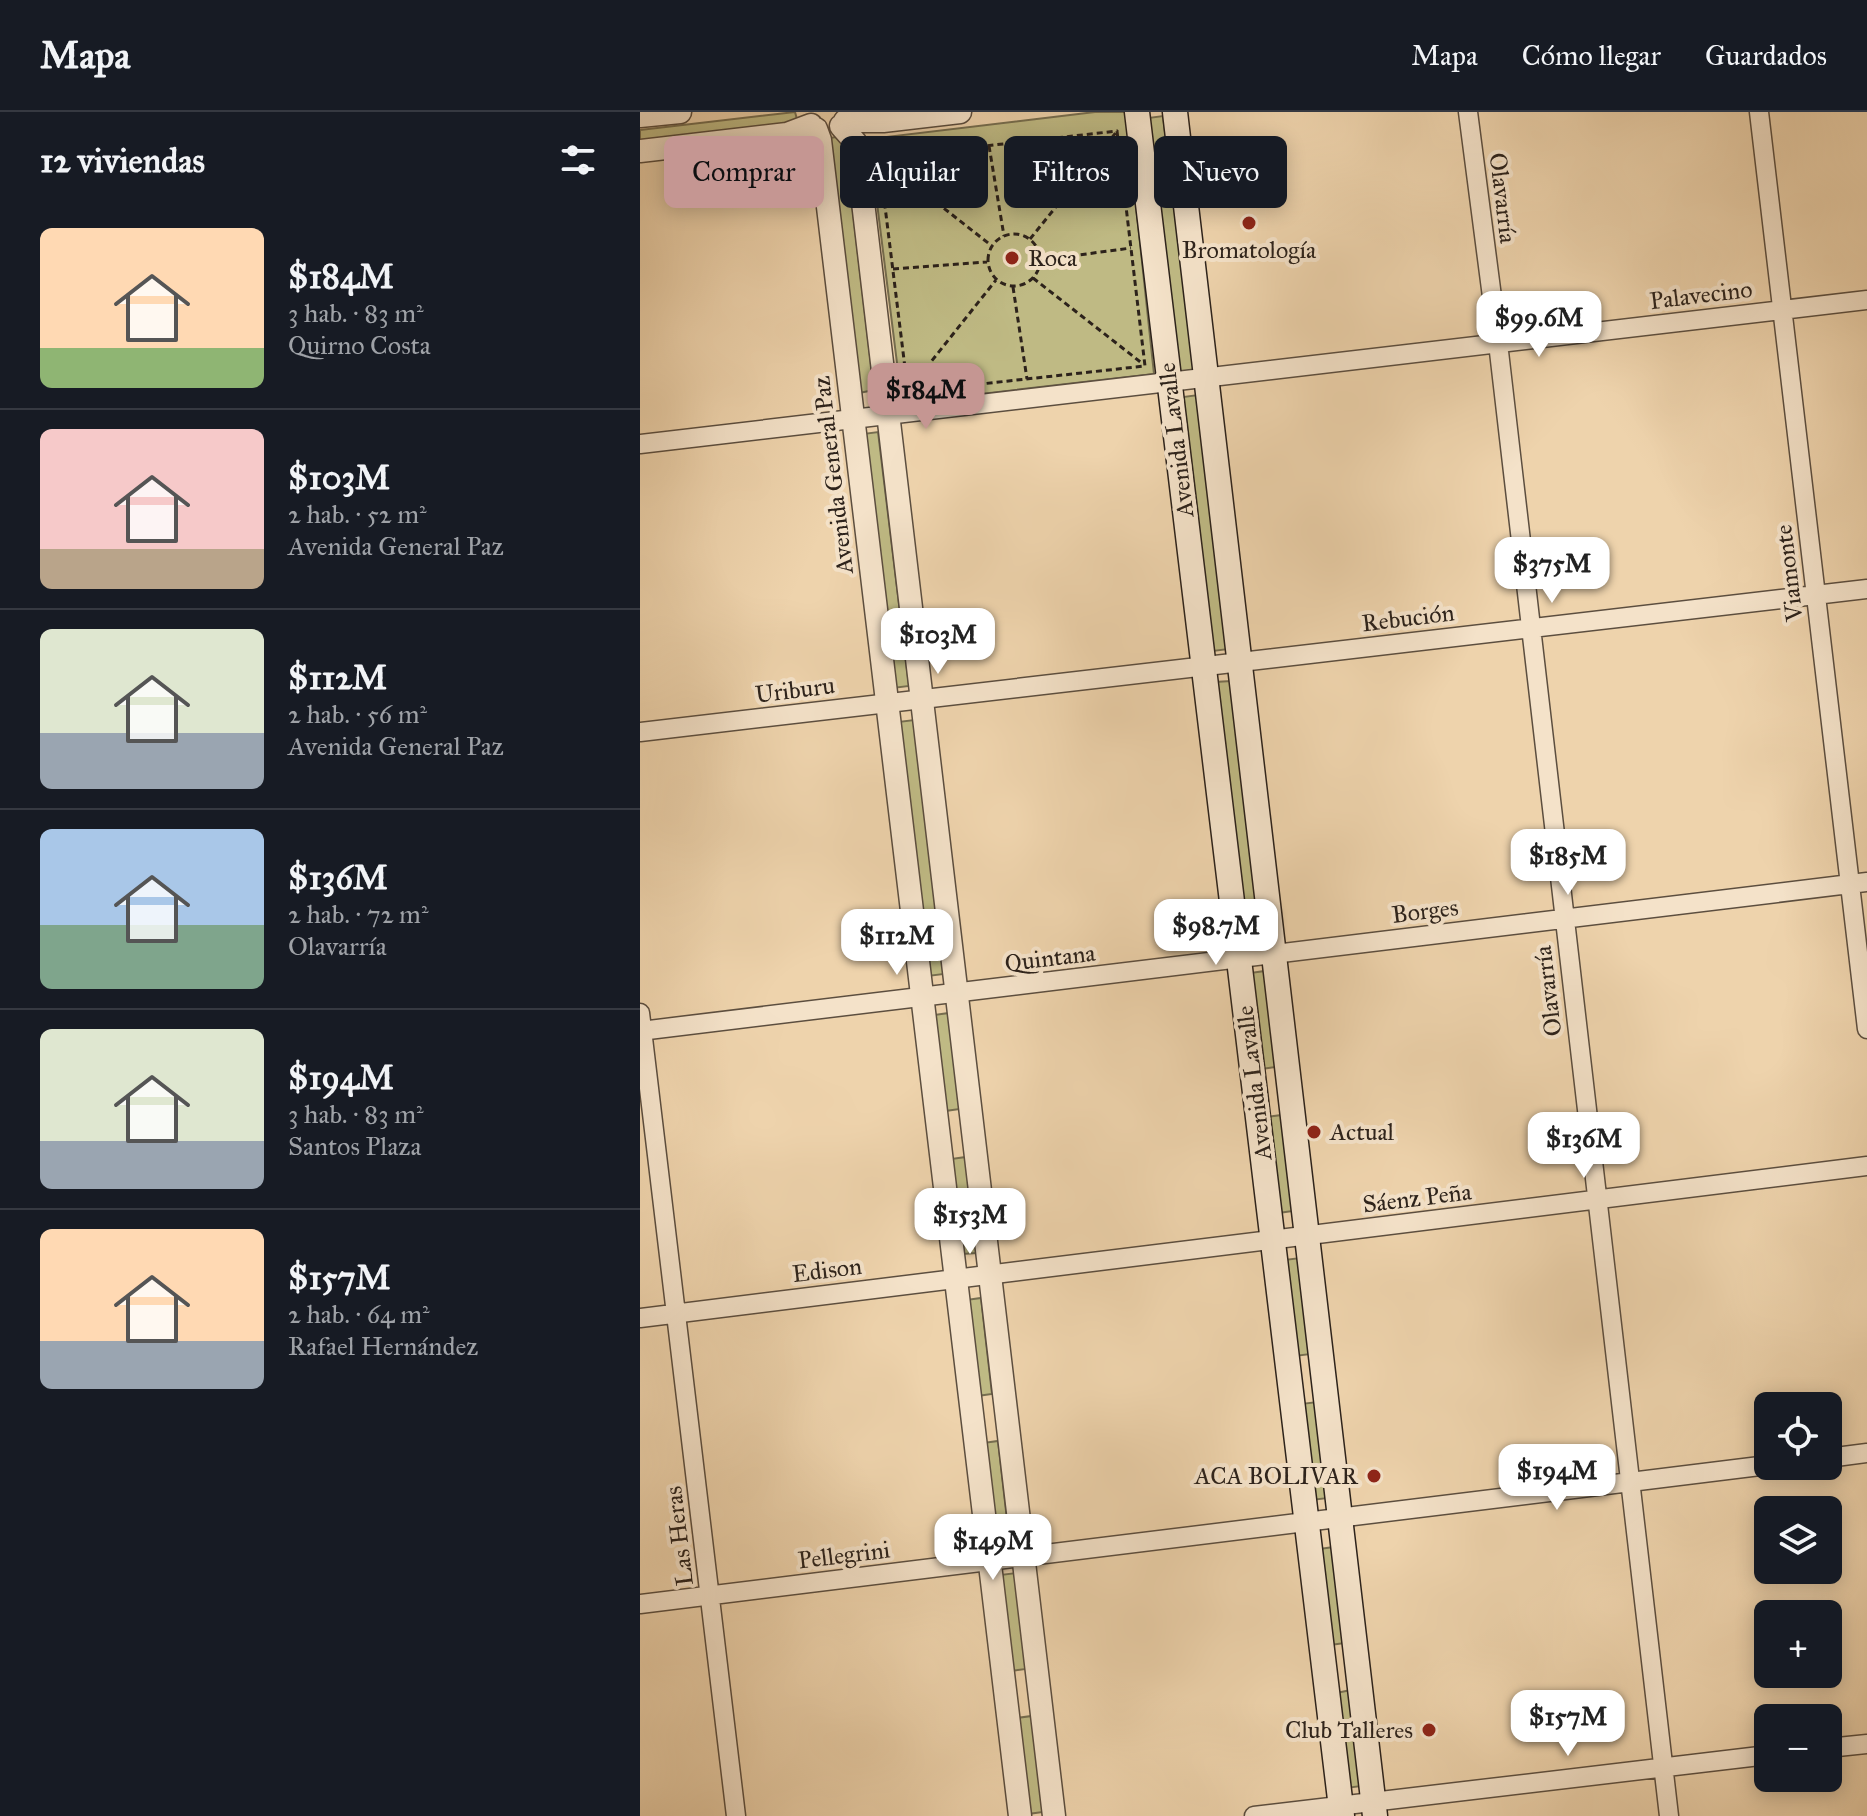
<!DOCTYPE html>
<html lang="es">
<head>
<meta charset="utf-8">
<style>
  :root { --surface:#171b24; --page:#20242c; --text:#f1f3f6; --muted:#9ea1a6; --line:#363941; --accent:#c59692 }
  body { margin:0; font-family:"IM FELL Great Primer",serif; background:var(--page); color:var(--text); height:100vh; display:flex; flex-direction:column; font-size:30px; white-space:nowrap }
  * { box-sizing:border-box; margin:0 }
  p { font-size:26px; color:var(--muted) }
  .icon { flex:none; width:44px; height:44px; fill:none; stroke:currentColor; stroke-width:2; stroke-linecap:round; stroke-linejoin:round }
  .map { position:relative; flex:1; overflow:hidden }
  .drawer { display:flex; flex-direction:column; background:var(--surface); width:640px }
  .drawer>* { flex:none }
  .hud { position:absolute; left:24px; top:24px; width:760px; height:72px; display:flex; gap:16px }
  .tools { position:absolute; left:1114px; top:1280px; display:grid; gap:16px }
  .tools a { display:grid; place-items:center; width:88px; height:88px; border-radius:12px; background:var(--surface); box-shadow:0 4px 20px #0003; font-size:40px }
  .price { position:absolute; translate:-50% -68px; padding:0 18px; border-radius:16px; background:#fff; color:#222; font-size:26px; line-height:52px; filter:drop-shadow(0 2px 4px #0008) }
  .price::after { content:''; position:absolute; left:50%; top:48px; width:24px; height:18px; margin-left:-12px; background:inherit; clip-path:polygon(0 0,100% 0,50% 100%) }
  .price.on { background:var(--accent); color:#111 }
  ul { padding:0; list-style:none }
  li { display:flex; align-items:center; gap:24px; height:200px; padding:0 40px }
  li+li { border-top:2px solid var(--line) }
  li span { display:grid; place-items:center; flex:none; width:224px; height:160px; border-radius:12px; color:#555 }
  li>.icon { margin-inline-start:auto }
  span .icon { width:96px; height:96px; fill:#fffc; stroke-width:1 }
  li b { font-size:34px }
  h2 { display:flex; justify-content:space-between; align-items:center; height:96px; padding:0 40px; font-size:34px }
  .tag { padding:0 28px; border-radius:12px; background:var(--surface); box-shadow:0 4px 20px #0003; font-size:28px; line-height:72px }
  .tag.on { background:var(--accent); color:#111 }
  header { display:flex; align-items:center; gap:48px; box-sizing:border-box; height:112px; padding:0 40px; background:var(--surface); border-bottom:2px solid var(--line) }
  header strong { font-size:38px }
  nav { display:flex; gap:44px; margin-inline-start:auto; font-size:28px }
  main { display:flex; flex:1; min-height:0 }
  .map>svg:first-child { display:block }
  .green { fill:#bfba84; stroke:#766e50; stroke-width:2 }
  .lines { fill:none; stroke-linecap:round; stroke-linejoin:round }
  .minor-casing { stroke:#5c4e3f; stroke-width:21 }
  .tertiary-casing { stroke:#5c4e3f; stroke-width:25 }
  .secondary-casing { stroke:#2c221b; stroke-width:27 }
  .path { stroke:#2c221b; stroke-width:3; stroke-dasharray:6 4; stroke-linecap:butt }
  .minor { stroke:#f4e2c9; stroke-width:18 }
  .tertiary { stroke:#f4e2c9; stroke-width:22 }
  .secondary { stroke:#f4e2c9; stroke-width:24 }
  .poi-dot { fill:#8f2418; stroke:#f4e2c9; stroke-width:3 }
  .labels { text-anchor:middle; stroke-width:8; stroke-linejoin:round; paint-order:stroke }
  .street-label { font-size:24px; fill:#2c221b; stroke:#f4e2c9 }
  .poi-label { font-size:24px; fill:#2c221b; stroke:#f4e2c9; text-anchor:start }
</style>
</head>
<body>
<header>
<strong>Mapa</strong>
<nav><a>Mapa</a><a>Cómo llegar</a><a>Guardados</a></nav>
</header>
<main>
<section class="drawer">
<h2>12 viviendas<svg class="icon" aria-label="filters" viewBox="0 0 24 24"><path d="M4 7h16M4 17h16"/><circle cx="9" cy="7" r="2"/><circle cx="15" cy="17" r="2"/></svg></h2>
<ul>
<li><span style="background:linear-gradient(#ffd9b3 75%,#8fb573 0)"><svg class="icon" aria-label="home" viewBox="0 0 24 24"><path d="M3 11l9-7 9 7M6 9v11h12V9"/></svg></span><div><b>$184M</b><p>3 hab. · 83 m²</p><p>Quirno Costa</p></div></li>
<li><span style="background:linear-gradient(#f6c9c9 75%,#b9a48a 0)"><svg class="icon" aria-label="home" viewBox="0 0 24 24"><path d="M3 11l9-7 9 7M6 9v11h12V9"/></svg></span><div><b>$103M</b><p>2 hab. · 52 m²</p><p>Avenida General Paz</p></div></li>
<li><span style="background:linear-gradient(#dfe7d0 65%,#9aa5b1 0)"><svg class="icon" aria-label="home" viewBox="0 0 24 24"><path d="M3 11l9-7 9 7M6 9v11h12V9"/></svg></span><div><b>$112M</b><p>2 hab. · 56 m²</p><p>Avenida General Paz</p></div></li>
<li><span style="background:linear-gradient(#a9c7e8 60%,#7fa58c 0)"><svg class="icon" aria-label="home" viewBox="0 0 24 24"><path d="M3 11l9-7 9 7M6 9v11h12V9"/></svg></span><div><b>$136M</b><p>2 hab. · 72 m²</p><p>Olavarría</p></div></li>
<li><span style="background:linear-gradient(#dfe7d0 70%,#9aa5b1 0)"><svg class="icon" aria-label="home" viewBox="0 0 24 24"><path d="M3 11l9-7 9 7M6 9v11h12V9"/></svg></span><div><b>$194M</b><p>3 hab. · 83 m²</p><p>Santos Plaza</p></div></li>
<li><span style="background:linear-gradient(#ffd9b3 70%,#9aa5b1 0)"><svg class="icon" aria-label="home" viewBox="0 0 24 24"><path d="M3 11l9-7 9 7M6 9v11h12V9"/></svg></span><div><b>$157M</b><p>2 hab. · 64 m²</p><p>Rafael Hernández</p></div></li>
</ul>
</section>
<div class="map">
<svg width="1227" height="1704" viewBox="0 0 1227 1704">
  <rect width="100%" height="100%" fill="#eed3ac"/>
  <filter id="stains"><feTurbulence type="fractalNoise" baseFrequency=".0025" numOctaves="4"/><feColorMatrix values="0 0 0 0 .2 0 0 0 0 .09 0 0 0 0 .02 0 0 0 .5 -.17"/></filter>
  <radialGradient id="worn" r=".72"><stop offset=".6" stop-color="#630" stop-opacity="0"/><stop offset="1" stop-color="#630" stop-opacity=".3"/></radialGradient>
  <path class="green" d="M155,0L158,11L0,29V18Z
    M455,0H486L514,262L262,291L229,27Z
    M523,4L554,258L538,260L508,6Z
    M204,24L234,278L219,281L189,26Z
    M558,283L589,537L573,539L543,285Z
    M238,320L269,574L253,576L223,322Z
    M591,569L621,823L605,825L575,570Z
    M274,608L304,862L288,864L258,610Z
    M625,859L636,955L621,957L610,861Z
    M309,901L320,997L305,999L294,903Z
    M642,1003L653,1099L638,1101L627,1005Z
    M326,1045L337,1141L322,1142L311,1047Z
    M660,1146L671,1242L655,1244L644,1148Z
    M341,1186L352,1282L337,1284L326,1188Z
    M677,1290L688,1386L672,1388L661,1292Z
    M358,1329L369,1425L354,1427L343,1331Z
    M694,1435L705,1531L690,1533L679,1437Z
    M376,1461L386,1557L371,1559L360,1463Z
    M711,1578L722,1674L706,1676L696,1581Z
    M392,1604L403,1700L388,1702L377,1606Z"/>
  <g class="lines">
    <defs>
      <path id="minor" d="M828,0L858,231L1029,1704
        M1119,0L1227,917
        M0,332L1227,188
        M0,620L1227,477
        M0,901L96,1704
        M0,919L1227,770
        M0,1206L1227,1054
        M1188,1346L1227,1341
        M0,1492L1128,1353
        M1188,1636L1227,1632
        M614,1704L1128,1643"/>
      <path id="tertiary" d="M0,4L40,0
        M205,9H243L320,0
        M201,14L216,31C286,588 344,1147 414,1704
        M176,17L180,28L380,1704
        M0,39L147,22L171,13"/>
      <path id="secondary" d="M497,0L702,1704
        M535,0L735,1704"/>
    </defs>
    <use href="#minor" class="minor-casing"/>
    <use href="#tertiary" class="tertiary-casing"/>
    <use href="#secondary" class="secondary-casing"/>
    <path class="path" d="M477,19L505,254L268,280L239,46Z
      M349,34L364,124
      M241,47L352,134
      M348 148a26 26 0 1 1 52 0a26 26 0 1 1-52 0Z
      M390,127L478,18
      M401,148L491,136
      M253,157L347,150
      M393,166L503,252
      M373,175L387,267
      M267,280L356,168"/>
    <use href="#minor" class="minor"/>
    <use href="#tertiary" class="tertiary"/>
    <use href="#secondary" class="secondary"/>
  </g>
  <g class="poi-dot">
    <circle cx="609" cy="111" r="8"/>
    <circle cx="372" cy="146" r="8"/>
    <circle cx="674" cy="1020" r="8"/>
    <circle cx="734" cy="1364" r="8"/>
    <circle cx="789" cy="1618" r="8"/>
  </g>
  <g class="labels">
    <g class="street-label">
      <text transform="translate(863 86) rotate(83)" y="8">Olavarría</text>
      <text transform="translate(1061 183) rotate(-7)" y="8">Palavecino</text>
      <text transform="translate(536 328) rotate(-97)" y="8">Avenida Lavalle</text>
      <text transform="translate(193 363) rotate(-97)" y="8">Avenida General Paz</text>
      <text transform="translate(1149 461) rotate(-97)" y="8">Viamonte</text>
      <text transform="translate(768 506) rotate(-7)" y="8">Rebución</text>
      <text transform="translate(155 578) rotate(-7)" y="8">Uriburu</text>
      <text transform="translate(785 799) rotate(-7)" y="8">Borges</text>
      <text transform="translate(410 846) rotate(-7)" y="8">Quintana</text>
      <text transform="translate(908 879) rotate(-97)" y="8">Olavarría</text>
      <text transform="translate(614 971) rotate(-97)" y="8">Avenida Lavalle</text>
      <text transform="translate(777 1086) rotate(-7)" y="8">Sáenz Peña</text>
      <text transform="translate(187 1158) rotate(-7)" y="8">Edison</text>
      <text transform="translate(39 1424) rotate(-97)" y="8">Las Heras</text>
      <text transform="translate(204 1443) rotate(-7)" y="8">Pellegrini</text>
    </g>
    <g class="poi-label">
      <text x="609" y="146" text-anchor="middle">Bromatología</text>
      <text x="388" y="154">Roca</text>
      <text x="690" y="1028">Actual</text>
      <text x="718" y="1372" text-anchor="end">ACA BOLIVAR</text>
      <text x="773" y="1626" text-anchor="end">Club Talleres</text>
    </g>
  </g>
  <rect width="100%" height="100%" filter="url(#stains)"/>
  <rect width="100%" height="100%" fill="url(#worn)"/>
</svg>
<div class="tools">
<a><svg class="icon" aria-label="locate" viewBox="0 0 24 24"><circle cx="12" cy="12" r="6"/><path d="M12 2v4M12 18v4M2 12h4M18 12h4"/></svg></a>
<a><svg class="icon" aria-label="layers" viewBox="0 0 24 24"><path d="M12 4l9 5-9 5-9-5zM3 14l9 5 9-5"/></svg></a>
<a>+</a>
<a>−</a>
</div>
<b class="price" style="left:899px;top:247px">$99.6M</b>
<b class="price on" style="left:286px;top:319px">$184M</b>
<b class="price" style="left:912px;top:493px">$375M</b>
<b class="price" style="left:298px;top:564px">$103M</b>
<b class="price" style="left:928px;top:785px">$185M</b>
<b class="price" style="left:576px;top:855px">$98.7M</b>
<b class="price" style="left:257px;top:865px">$112M</b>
<b class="price" style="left:944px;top:1068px">$136M</b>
<b class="price" style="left:330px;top:1144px">$153M</b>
<b class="price" style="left:917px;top:1400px">$194M</b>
<b class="price" style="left:353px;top:1470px">$149M</b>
<b class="price" style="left:928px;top:1646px">$157M</b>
<div class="hud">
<a class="tag on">Comprar</a>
<a class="tag">Alquilar</a>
<a class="tag">Filtros</a>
<a class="tag">Nuevo</a>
</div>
</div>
</main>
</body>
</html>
